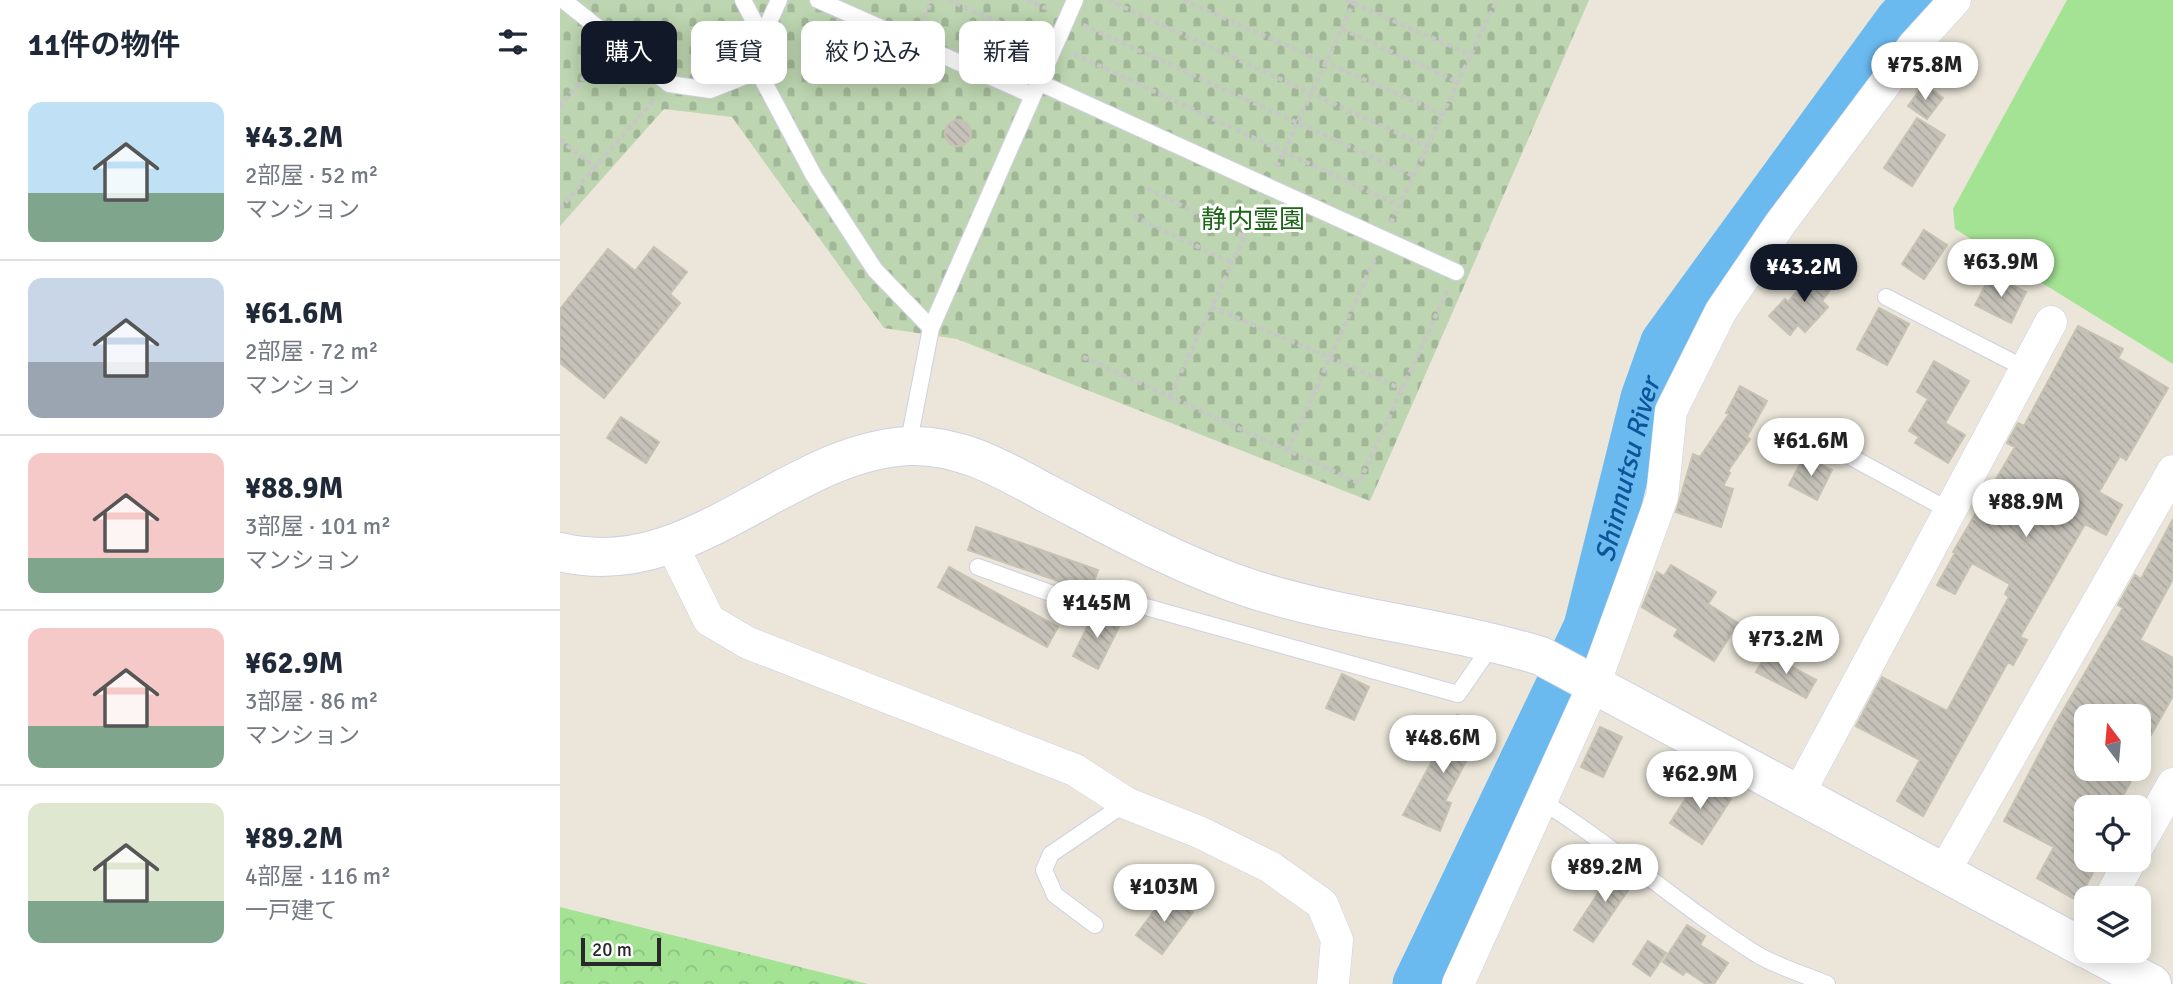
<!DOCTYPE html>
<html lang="ja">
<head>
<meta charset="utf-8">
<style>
  :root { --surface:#fff; --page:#f2f2f3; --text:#1f2937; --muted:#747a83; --line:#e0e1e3; --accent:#111827 }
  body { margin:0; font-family:Signika,"Noto Sans JP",sans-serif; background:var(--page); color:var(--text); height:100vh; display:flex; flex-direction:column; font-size:26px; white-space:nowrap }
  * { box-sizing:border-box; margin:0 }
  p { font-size:23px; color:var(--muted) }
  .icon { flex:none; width:38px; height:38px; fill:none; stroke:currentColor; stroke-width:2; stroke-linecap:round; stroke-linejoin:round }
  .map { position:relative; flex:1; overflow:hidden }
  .panel { display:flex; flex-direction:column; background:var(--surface); width:560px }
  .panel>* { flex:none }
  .hud { position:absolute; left:21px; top:21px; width:665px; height:63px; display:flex; gap:14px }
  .needle { width:46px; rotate:344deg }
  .tools { position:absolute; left:1514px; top:704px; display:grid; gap:14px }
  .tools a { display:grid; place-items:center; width:77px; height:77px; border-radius:14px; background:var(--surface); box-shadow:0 4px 18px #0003; font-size:35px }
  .scale { position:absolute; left:21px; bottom:18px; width:80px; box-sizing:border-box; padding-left:7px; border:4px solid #282828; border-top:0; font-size:19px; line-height:24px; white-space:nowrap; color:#282828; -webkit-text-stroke:5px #fff; paint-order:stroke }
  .price { position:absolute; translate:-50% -60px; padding:0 16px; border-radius:24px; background:#fff; color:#222; font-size:23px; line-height:46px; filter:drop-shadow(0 2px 4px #0008) }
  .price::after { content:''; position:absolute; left:50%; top:42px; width:21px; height:16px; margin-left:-10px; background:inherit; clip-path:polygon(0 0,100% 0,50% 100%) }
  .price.current { background:var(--accent); color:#fff }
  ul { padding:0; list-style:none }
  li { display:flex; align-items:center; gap:21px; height:175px; padding:0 28px }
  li+li { border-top:2px solid var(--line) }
  li span { display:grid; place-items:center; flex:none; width:196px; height:140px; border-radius:14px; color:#555 }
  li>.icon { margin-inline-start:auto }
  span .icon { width:84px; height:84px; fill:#fffc; stroke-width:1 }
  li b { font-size:30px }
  h2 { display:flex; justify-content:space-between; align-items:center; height:84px; padding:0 28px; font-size:30px }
  .tag { padding:0 24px; border-radius:14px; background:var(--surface); box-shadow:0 4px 18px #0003; font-size:24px; line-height:63px }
  .tag.current { background:var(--accent); color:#fff }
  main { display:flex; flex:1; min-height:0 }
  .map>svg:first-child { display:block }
  .grass { fill:#a4e394 }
  .forest { fill:url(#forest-crowns) }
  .cemetery { fill:url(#cemetery-stones) }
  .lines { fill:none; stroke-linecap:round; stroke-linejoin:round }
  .river { stroke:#6abaf0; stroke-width:47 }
  .building { fill:url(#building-back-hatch); stroke:#c6c2b3; stroke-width:2 }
  .lane-casing { stroke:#cfd0e2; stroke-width:18 }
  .street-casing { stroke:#cfd0e2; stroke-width:33 }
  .secondary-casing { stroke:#cfd0e2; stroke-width:40 }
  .path { stroke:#c7c7c7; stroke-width:4.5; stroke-dasharray:5 3.5; stroke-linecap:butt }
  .lane { stroke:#fff; stroke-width:16 }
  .street { stroke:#fff; stroke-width:32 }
  .secondary { stroke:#fff; stroke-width:38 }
  .labels { text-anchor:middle; stroke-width:6; stroke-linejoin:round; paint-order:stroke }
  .park-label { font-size:26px; fill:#1e6518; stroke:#fff }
  .water-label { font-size:28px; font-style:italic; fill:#0b5599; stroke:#fff }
</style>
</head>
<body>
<main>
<section class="panel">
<h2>11件の物件<svg class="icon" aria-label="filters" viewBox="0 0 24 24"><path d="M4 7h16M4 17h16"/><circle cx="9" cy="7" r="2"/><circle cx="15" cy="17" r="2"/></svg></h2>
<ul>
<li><span style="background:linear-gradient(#bfe0f5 65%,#7fa58c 0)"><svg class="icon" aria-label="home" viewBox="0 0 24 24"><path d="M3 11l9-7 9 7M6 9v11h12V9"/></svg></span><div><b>¥43.2M</b><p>2部屋 · 52 m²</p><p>マンション</p></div></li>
<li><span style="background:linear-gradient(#c9d6e8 60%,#9aa5b1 0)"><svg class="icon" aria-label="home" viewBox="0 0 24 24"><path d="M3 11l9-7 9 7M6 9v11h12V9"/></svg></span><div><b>¥61.6M</b><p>2部屋 · 72 m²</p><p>マンション</p></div></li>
<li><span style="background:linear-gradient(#f6c9c9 75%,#7fa58c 0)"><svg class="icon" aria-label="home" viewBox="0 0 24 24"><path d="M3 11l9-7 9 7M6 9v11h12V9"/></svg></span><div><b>¥88.9M</b><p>3部屋 · 101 m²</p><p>マンション</p></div></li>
<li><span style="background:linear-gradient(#f6c9c9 70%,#7fa58c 0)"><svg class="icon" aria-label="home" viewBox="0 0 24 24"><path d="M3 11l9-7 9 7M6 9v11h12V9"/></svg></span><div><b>¥62.9M</b><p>3部屋 · 86 m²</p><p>マンション</p></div></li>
<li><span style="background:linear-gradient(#dfe7d0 70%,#7fa58c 0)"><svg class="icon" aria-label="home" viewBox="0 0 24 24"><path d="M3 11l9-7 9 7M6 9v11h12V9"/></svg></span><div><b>¥89.2M</b><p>4部屋 · 116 m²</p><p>一戸建て</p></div></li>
</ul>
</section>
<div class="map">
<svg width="1613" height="984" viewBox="0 0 1613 984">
  <defs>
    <pattern id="forest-crowns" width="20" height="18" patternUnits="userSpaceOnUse" patternTransform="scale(1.75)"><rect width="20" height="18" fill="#a4e394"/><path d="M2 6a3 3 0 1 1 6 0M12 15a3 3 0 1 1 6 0" fill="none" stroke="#8dc380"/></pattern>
    <pattern id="cemetery-stones" width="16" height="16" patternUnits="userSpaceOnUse" patternTransform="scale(1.75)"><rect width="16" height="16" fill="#bdd5b0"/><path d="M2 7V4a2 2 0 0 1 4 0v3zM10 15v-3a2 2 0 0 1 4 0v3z" fill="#a2b797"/></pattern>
    <pattern id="building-back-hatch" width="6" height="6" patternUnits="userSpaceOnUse" patternTransform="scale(1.75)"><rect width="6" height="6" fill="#c6c2b9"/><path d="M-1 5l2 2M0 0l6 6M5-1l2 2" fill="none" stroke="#aaa79f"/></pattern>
  </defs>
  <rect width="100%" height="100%" fill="#ebe6d9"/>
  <path class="grass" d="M1507,0H1613V364L1395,229L1393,209Z"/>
  <path class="forest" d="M0,907L308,984H0Z"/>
  <path class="cemetery" d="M0,0H1029L810,501L397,339L324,328L172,117L104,109L0,226Z"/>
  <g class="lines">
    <path class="river" id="s1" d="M856,984L1027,627L1084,398L1104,342L1338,21L1357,0"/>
  </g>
  <path class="building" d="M1364,84L1383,98L1367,119L1348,106Z
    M1357,118L1385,135L1352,186L1324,168Z
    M385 133a13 13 0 1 1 26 0a13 13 0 1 1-26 0Z
    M1364,230L1387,245L1364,279L1342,264Z
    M94,247L127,272L110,294L120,303L44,398L0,363V309L48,249L75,271Z
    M1258,269L1276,282L1262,301L1268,307L1245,332L1238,325L1230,335L1209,316L1225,299L1228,302L1243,284L1246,286Z
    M1431,275L1466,292L1451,323L1415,305Z
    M1319,308L1349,324L1327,365L1297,349Z
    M1518,326L1563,349L1558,358L1608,388L1566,460L1560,456L1539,492L1562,505L1546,535L1525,524L1460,637L1467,640L1453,665L1448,662L1363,816L1337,801L1360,760L1296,726L1322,677L1387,711L1449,597L1445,594L1450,584L1412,563L1395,594L1377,585L1395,553L1393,552L1455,447L1447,443L1458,423L1464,426Z
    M1374,361L1409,381L1385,423L1405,435L1388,463L1355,443L1359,437L1349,431L1368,399L1357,392Z
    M1180,386L1207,401L1187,437L1190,439L1168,471L1170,473L1163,486L1173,489L1161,527L1116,512L1133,454L1140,457L1169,414L1166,413Z
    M61,417L99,442L86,463L47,438Z
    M1244,456L1272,470L1257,500L1229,485Z
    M1613,519V579L1580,640L1613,658V696L1578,758V716H1526V768H1578L1557,807H1526V859H1540L1518,901L1477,878L1494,847L1444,821L1494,726L1563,608L1558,605L1575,575L1581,579Z
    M416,527L538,570L530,592L408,550Z
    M1111,565L1156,592L1148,604L1178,623L1154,661L1114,636L1118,629L1082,607L1097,572L1104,576Z
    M389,567L498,627L487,647L378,587Z
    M534,613H542L561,623L538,669L513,656Z
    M1207,653L1256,680L1246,698L1196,672Z
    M782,674L809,687L794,720L766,708Z
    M897,715L923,729L885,801L891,803L880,831L843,815Z
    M1040,727L1062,737L1043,777L1021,767Z
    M1139,778L1171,799L1142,844L1110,823Z
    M1056,866L1075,880L1033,942L1014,930Z
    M607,894L633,912L602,954L576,935Z
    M1127,925L1145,936L1140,945L1168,963L1154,984H1146L1126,971L1123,975L1103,962Z
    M1088,941L1106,953L1090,976L1073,964Z"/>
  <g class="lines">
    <defs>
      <path id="lane" d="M3,0L109,84L150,90L198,71
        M183,0L202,37
        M219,0L202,37L198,71L254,176L315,270L371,328
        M258,0L472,95
        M478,82L896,272
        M1326,297L1466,369
        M1247,433L1390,511
        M348,446L371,328L515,0
        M418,567L518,603L568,602L898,694L934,642
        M980,800C1056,847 1122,908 1198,955C1219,967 1245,975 1267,984
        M535,925L495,895L484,870L491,854L566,803"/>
      <path id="street" d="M111,543L149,620L188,643L515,770L566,803L639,832L710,867L762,904L777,940L773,984
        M1239,793L1491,322
        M1578,846L1613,784
        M1385,870L1613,471
        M1550,898L1571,859
        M898,984L1035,682L1102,497L1111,411L1161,311L1220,224L1354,45L1395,0"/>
      <path id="secondary" d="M0,552C132,584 224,453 348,446C400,444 442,469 486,493C554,528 619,565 692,589C786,619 886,627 981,656L1526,949
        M1529,950L1592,984"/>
    </defs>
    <use href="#lane" class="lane-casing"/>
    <use href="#street" class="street-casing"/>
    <use href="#secondary" class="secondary-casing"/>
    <path class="path" d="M388,0L477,38
      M467,0L490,10
      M548,0L868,147
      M623,0L883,114
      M786,0L911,55
      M361,25L372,0
      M523,25L854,176
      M782,29L898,82
      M514,54L840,206
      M0,107L41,56
      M0,140L35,167L95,99
      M717,167L795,0
      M587,188L685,237
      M0,209L35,167
      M574,216L672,263
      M831,223L937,0
      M652,307L842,389
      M523,357L799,483L888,289
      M610,396L700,204
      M728,450L816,256"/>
    <use href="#lane" class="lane"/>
    <use href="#street" class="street"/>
    <use href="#secondary" class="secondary"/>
  </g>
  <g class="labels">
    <g class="park-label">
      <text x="693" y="228">静内霊園</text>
    </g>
    <g class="water-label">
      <text dy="10" stroke="none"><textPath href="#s1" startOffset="558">Shinnutsu River</textPath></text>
    </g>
  </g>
</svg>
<div class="tools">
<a><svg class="needle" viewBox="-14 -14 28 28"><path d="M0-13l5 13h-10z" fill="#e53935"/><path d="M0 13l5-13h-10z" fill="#747a83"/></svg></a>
<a><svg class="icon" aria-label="locate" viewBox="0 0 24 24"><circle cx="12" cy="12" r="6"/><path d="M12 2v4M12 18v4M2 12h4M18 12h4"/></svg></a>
<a><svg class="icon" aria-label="layers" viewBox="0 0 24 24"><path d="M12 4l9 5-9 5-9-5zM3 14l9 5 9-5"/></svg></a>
</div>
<div class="scale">20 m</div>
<b class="price" style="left:1365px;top:102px">¥75.8M</b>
<b class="price" style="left:1441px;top:299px">¥63.9M</b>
<b class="price current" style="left:1244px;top:304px">¥43.2M</b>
<b class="price" style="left:1251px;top:478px">¥61.6M</b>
<b class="price" style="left:1466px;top:539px">¥88.9M</b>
<b class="price" style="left:537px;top:640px">¥145M</b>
<b class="price" style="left:1226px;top:676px">¥73.2M</b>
<b class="price" style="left:883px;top:775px">¥48.6M</b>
<b class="price" style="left:1140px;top:811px">¥62.9M</b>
<b class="price" style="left:1045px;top:904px">¥89.2M</b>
<b class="price" style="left:604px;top:924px">¥103M</b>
<div class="hud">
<a class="tag current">購入</a>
<a class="tag">賃貸</a>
<a class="tag">絞り込み</a>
<a class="tag">新着</a>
</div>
</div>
</main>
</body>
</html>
